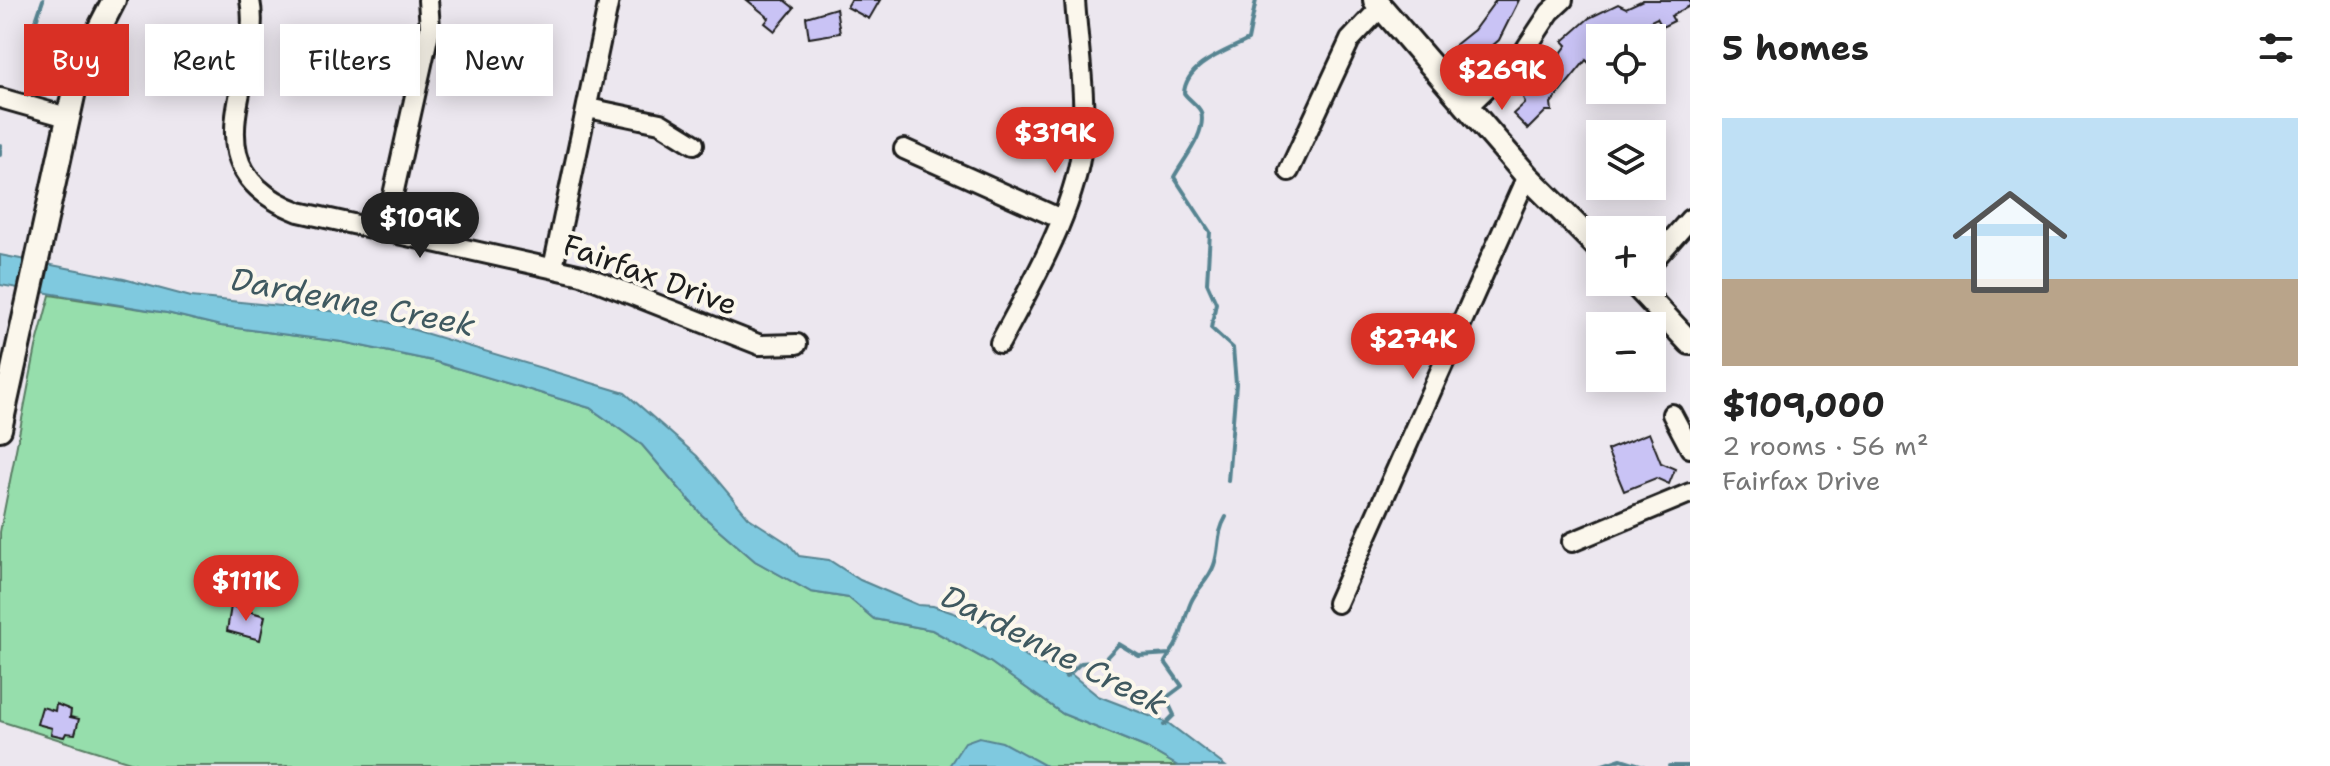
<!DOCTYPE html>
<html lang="en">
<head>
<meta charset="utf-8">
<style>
  :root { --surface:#fff; --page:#f2f2f2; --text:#222; --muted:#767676; --accent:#d93025 }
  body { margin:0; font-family:"Shantell Sans",sans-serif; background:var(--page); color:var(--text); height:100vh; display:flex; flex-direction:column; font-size:30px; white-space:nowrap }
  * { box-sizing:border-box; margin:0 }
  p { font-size:26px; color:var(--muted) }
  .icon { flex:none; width:44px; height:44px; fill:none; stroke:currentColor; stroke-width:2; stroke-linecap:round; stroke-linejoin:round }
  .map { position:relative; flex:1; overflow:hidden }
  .details { display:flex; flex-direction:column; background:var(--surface); width:640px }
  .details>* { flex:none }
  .hud { position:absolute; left:24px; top:24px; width:760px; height:72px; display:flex; gap:16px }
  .buttons { position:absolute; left:1586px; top:24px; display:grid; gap:16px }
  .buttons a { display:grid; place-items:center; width:80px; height:80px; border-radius:0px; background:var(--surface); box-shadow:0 4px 20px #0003; font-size:40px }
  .price { position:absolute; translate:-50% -68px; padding:0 18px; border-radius:28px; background:var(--accent); color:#fff; font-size:26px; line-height:52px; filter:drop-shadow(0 2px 4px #0008) }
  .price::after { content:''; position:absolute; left:50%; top:48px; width:24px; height:18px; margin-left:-12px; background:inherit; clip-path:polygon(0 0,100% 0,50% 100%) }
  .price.current { background:#222; color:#fff }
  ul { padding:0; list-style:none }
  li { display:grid; align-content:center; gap:16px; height:424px; padding:0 32px }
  li span { display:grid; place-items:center; height:248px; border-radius:0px; color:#555 }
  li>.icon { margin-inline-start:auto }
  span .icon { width:144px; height:144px; fill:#fffc; stroke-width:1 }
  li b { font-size:34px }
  h2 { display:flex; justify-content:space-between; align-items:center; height:96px; padding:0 32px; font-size:34px }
  .pill { padding:0 28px; border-radius:0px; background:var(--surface); box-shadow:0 4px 20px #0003; font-size:28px; line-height:72px }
  .pill.current { background:var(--accent); color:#fff }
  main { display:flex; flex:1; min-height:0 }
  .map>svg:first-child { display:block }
  .green { fill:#96deac; stroke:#597d64; stroke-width:2 }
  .water { fill:#7fc9df; stroke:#578491; stroke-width:2 }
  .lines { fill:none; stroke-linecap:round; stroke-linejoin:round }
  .stream { stroke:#578491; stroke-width:4 }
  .building { fill:#c9c3f5; stroke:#1c1c1c; stroke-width:2 }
  .minor-casing { stroke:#1c1c1c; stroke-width:24 }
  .major-casing { stroke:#1c1c1c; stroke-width:28 }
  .minor { stroke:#fbf7ec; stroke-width:18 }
  .major { stroke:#fbf7ec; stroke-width:22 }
  .labels { text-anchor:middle; stroke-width:8; stroke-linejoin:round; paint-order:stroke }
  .street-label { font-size:30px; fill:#1c1c1c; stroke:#fbf7ec }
  .water-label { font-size:32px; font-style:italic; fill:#3f5960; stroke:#fbf7ec }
</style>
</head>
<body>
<main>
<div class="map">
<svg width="1690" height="766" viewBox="0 0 1690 766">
  <rect width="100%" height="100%" fill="#ece7ef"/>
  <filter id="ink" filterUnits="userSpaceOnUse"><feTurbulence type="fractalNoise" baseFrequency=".0125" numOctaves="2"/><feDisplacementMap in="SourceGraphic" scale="16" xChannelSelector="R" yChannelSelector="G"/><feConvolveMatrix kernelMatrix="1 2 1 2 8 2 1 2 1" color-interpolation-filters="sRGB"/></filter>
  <g filter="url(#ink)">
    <path class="green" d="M50,295L167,313L221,326L342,342L433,361L590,408L642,445L702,515L755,561L811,592L849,598L874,619L932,630L990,662L1063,714L1147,748L1178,766H143L0,721V532L36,347Z"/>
    <path class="water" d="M0,255L124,279L191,297L361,314L625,393L697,456L749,518L789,544L799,556L829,560L860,580L918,605L933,606L980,622L1007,637L1026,657L1064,675L1071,674L1098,696L1168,723L1225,766H1178L1147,748L1063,714L990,662L932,630L874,619L849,598L811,592L755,561L702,515L642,445L590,408L433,361L342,342L221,326L167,313L0,285Z
      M979,737L1002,742L1046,766H949L965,742Z"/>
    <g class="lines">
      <path class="stream" d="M28,44L43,0
        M0,155L1,145
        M1228,481L1236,384L1233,348L1211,328L1216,303L1207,283L1210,232L1174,177C1183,160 1207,133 1201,112C1198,105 1189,100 1184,93C1186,64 1225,52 1248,40L1256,0
        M1066,677L1081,663L1103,661L1119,644L1139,656L1170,654C1183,637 1183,620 1191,602C1197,588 1209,580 1214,565C1220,548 1216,534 1226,517
        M1164,725L1174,715L1166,698L1182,686L1165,662L1170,654
        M1600,766L1621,759L1643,766
        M1669,766H1690"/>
    </g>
    <path class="building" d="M747,0H784L794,8L775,31L765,23L769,18Z
      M851,0H880L869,19L847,7Z
      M1496,0H1519L1499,40L1471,64L1454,46L1474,30Z
      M1643,0H1690V6L1671,16L1674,21L1662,27L1657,18L1618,37L1613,28L1593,50L1598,55L1590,64L1586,60L1551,103L1552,111H1546L1528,129L1513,114L1525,103L1522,95L1545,69L1548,71L1567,45L1563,41L1589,18L1618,4L1626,8Z
      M836,8L840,33L809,38L806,17Z
      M1649,433L1661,463L1675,469L1669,484L1656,478L1624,491L1607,450Z
      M231,606L265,616L260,640L227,631Z
      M56,704L71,710L70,717L79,719L75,734L66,733L64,737L51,734L52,728L37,724L42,707L55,711Z"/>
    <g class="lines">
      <defs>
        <path id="minor" d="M250,0C265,74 181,167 299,212L582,275L760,345L797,344
          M0,98L67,117
          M1467,107L1523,53L1550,12L1563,0
          M588,108L660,123L694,144
          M904,149L1061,219
          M1289,171L1350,40L1381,7
          M385,231L430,28L428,0
          M1652,262L1690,219
          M553,268L609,0
          M1000,343C1030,287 1072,215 1081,153C1088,104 1078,49 1075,0
          M1672,414L1690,448
          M1572,542L1690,493
          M1337,603L1527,176"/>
        <path id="major" d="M1375,0L1527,176L1600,249
          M1633,282L1690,343
          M0,429L74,91L92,43L114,0"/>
      </defs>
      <use href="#minor" class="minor-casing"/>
      <use href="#major" class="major-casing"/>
      <use href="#minor" class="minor"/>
      <use href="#major" class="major"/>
    </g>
  </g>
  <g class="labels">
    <g class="street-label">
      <text transform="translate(650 275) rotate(20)" y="10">Fairfax Drive</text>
    </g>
    <g class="water-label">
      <text transform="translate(353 302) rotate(11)" y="11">Dardenne Creek</text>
      <text transform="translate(1054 650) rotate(27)" y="11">Dardenne Creek</text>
    </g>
  </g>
</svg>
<div class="buttons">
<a><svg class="icon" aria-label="locate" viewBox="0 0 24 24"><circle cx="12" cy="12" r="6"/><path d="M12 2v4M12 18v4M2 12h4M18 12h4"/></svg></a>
<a><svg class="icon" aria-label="layers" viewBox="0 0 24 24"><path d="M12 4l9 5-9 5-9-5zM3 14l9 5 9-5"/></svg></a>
<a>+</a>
<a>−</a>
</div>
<b class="price" style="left:1502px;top:112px">$269K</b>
<b class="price" style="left:1055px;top:175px">$319K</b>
<b class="price current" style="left:420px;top:260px">$109K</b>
<b class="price" style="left:1413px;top:381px">$274K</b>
<b class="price" style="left:246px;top:623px">$111K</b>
<div class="hud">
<a class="pill current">Buy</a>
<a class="pill">Rent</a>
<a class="pill">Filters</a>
<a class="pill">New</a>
</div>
</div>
<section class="details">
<h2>5 homes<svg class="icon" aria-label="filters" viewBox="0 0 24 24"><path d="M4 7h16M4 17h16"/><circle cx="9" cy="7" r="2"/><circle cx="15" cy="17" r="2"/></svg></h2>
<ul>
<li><span style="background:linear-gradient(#bfe0f5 65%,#b9a48a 0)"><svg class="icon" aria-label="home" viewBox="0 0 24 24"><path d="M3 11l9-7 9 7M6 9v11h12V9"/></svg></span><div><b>$109,000</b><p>2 rooms · 56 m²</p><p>Fairfax Drive</p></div></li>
</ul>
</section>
</main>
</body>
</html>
